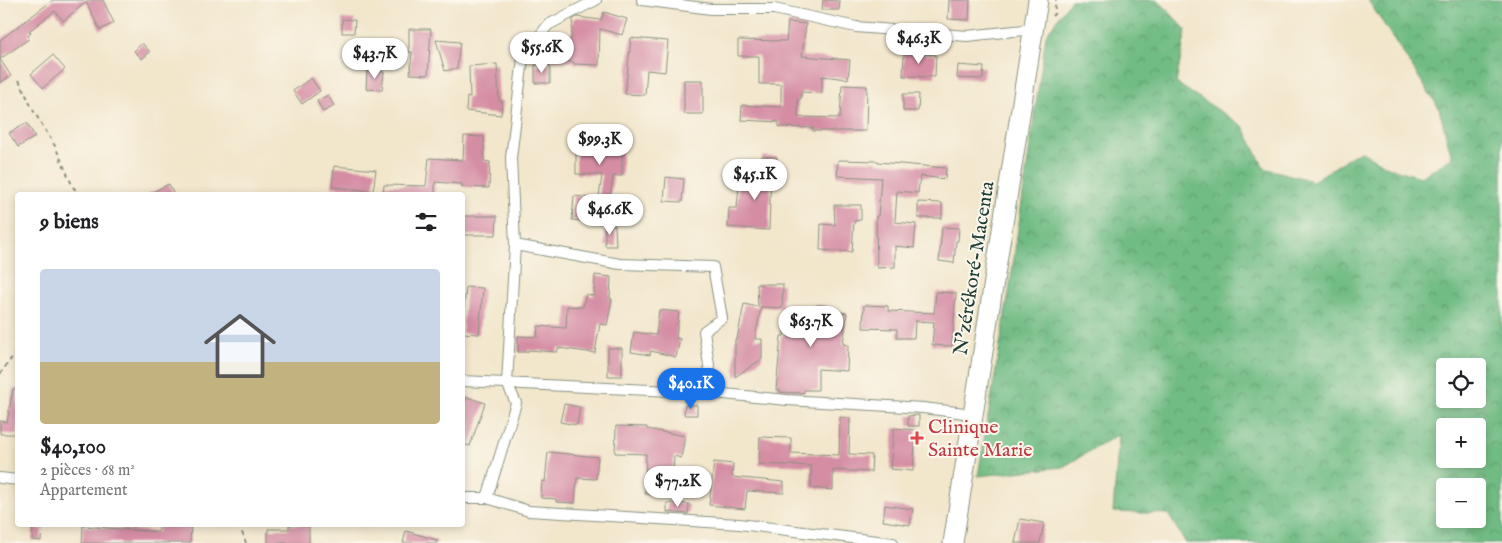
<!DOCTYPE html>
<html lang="fr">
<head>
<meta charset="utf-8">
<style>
  :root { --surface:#fff; --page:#f6f6f6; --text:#202124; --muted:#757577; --accent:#1a73e8 }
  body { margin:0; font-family:"IM FELL English",serif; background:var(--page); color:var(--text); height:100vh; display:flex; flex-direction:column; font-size:19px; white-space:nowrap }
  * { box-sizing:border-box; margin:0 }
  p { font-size:16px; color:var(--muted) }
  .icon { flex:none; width:28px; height:28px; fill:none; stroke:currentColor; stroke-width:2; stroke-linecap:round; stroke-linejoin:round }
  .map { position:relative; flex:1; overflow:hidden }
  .sheet { position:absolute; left:15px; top:192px; width:450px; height:335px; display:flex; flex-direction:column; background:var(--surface); border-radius:5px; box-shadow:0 2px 8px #0003 }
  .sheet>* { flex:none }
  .buttons { position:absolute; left:1436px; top:358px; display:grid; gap:10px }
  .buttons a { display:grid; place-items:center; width:50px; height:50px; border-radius:5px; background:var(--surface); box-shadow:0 2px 8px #0003; font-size:25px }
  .price { position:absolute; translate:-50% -42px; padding:0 11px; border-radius:18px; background:#fff; color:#222; font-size:16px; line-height:32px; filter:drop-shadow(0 1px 2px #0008) }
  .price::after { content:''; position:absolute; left:50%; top:30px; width:15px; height:11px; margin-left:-8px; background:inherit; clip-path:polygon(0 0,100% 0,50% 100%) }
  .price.current { background:var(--accent); color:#fff }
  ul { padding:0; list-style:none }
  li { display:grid; align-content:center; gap:10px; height:265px; padding:0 25px }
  li span { display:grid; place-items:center; height:155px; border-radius:5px; color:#555 }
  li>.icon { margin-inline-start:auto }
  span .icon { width:90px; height:90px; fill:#fffc; stroke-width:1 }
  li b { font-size:21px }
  h2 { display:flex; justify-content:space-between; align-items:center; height:60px; padding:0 25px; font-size:21px }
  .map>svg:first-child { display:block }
  .forest { fill:url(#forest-crowns); stroke:#487c5c; fill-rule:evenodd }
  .building { fill:#d58da4 }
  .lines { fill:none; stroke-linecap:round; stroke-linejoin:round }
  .street-casing { stroke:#889280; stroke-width:12 }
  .highway-casing { stroke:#889280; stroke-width:21 }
  .path { stroke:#889280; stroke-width:2; stroke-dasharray:4 4; stroke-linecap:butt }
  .street { stroke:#fff; stroke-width:10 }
  .highway { stroke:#fff; stroke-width:19 }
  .health-dot { fill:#e0444e; stroke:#fbf7ec; stroke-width:2 }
  .labels { text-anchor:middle; stroke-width:4; stroke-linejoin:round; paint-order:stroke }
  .street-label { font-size:20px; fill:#1f3d34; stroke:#fbf7ec }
  .health-label { font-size:20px; fill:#be3a42; stroke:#fbf7ec; text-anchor:start }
</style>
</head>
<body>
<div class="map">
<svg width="1502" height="543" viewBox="0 0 1502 543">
  <defs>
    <pattern id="forest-crowns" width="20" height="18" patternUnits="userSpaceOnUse" patternTransform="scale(1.25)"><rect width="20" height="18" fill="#71bc84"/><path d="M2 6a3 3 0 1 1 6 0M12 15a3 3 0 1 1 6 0" fill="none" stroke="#5c9a6d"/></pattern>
  </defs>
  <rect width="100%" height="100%" fill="#fbf7ec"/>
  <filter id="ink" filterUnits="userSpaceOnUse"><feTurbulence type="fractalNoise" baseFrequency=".02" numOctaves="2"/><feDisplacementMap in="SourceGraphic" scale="10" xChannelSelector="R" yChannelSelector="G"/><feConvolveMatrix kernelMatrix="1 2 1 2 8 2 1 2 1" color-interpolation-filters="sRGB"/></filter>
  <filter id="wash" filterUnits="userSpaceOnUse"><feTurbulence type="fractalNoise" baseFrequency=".0096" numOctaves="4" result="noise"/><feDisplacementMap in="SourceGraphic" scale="20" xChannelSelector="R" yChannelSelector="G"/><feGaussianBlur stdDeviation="1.12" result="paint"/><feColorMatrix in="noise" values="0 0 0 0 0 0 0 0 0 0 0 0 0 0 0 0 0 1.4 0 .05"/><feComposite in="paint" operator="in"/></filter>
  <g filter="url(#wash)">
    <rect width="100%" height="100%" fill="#f2e6cb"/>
    <path class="forest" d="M1071,0H1158L1186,30L1176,83L1243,126L1264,168L1313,181L1360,151L1390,168L1421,177L1452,158L1439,108L1368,0H1502V543H1186L1168,514L1113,512L1119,434L1063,467L978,476L1009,292L1046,35ZM1445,366H1478V399H1445ZM1445,426H1478V459H1445ZM1445,486H1478V519H1445Z"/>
    <g id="blocks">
      <path class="building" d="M53,0H103L114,23L100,30L86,2L63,21L55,11L29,31L31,33L28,36L30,38L0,59V40Z
        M823,0L840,1L839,10H822Z
        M949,0H970L969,20L948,19Z
        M604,12L627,19L622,35L600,29L599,65L574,64V62L549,60L551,38L571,40L573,19L577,17L601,20Z
        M342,19L355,20L354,33H342Z
        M788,22L806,24L802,56L850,60L848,79L822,76V93L801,92V99H798V117L840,118L842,85L867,86L866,131H813V128L779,127V122L741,120L742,105L781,107V84H759V56H738V40L786,41Z
        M409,29H431L428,75L410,74L412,52H409Z
        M631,38L668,41L665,72L647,70L645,95L625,94Z
        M436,40L460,42L457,68L445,71Z
        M142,43L150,52L142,59L134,51Z
        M904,53L936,55L935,77L903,76Z
        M53,55L65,69L43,88L31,74Z
        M0,59L11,76L0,83Z
        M497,64L499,101H502L501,115L466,111L467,97L470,98L469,66Z
        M535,65H550V83H535Z
        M958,65L984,67L983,79L957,78Z
        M367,71L384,72L382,90L366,89Z
        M311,78L320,91L302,104L293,91Z
        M684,80H703V114H684Z
        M903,94H919L918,111H903Z
        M328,95L334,106L323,112L317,101Z
        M27,123L35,137L18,147L9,133Z
        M464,136L484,137V161L490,162L489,188L462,187V184L435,182V195H383L384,185L426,186L429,158L463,160Z
        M576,146H591V149H622V176H613L610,198L599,197L602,175L576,174Z
        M762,156L777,157L776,172H771L769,230L728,227L729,208H737L739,185L761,186Z
        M838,160L878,161V162L946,168L945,179L920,176L918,193L897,191L895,222L916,224L914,248L895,246V267L877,268L876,216H878L881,178L837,176Z
        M334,166L376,170L373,191L332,187Z
        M666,177L684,179L682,202L664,201Z
        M169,184L174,195H146Z
        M574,196L602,199L600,223L572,220Z
        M918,202L942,203V218H918Z
        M834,205H861V220L854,221L852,252L820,250L821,224L835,225Z
        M462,216H497L496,235H462Z
        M605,225H615L616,246H605Z
        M942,227L959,228L958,241H956L954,263L939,261Z
        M595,275L611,277L610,299H612L607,325L600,324L595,353L558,348L557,352L528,350V352H518V336L537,337L538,326L566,328L567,306L583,307L586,294L594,296Z
        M757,284H783L782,308L761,307L755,339H762V359L735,377V339H737L744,304L758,307Z
        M466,287L483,288L479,334L462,333Z
        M936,292L956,293L952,346L932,345L934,322L915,321L914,338H897V329L863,328L864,305L888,306V311L934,313Z
        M816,305L826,306V310L847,313L843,344L848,345L847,371L818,369V390H804V393L780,392V390H776L781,336H784V312L816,311Z
        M659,310L679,312L676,338L680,339L676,357L651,351L650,355L631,352L634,332L656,335Z
        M608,348H622V376H608Z
        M13,389H18V434H0V421L7,422Z
        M467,397L485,403L470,446L462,444V412Z
        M564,404L580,407L577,425L560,422Z
        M685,405H697V415H684Z
        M919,415V426H908V416Z
        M840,417L850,418L849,454L872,455L871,472L833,470V490L811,488V466L759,464L760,437L791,438V453L839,455Z
        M616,426L647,427V429L685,436L681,458L674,456L672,495L645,494L646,454L615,453Z
        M894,428L916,430L913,471L890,469Z
        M548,452L598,457L596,479L577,478L575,503L556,502V499L541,498L542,481L545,482Z
        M714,462L733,464L732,477L784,482V493L747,491L745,509L709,505Z
        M667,503L689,504L688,514L667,512Z
        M885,505L913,509L910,525L883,521Z
        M1020,519L1044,523L1040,543H1015Z
        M160,525H191L190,543H82L83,526L158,532Z
        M289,525H309V543H268V529H289Z
        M33,528L42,529L41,541L32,540Z
        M406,531L437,540V543H403Z"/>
    </g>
  </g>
  <g filter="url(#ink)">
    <use href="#blocks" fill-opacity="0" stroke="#889280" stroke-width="1"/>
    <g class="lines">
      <defs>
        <path id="street" d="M642,0L711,9H774L856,27L967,36L1034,29
          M515,245L620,264L713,267L722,318L704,331L713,393
          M462,381L713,393L787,400L923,408L973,414
          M0,478L18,480
          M462,498H487L529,511L739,524L893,543
          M487,498L516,403L507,383L515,245L511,158L523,58L548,25L596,0"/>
        <path id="highway" d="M953,543L1038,0"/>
      </defs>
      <use href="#street" class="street-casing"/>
      <use href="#highway" class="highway-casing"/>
      <path class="path" d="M1052,16L1054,14L1056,0
        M19,80L33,110L55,146L73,187L80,195
        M0,374L16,352L18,355
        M239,525L246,543"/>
      <use href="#street" class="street"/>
      <use href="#highway" class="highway"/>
    </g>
  </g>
  <path class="health-dot" d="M914.5 430.5h5v5h5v5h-5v5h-5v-5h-5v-5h5z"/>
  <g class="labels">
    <g class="street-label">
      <text transform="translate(973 268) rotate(-81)" y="7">N'zérékoré-Macenta</text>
    </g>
    <g class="health-label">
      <text x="928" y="433">Clinique<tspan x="928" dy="23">Sainte Marie</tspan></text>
    </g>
  </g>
</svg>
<div class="buttons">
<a><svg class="icon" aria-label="locate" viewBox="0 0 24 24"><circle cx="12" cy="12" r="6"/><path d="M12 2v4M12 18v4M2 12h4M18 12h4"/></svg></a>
<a>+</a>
<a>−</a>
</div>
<b class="price" style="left:919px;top:65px">$46.3K</b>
<b class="price" style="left:542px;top:74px">$55.6K</b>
<b class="price" style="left:375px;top:80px">$43.7K</b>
<b class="price" style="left:600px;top:166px">$99.3K</b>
<b class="price" style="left:755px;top:201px">$45.1K</b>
<b class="price" style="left:610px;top:236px">$46.6K</b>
<b class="price" style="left:811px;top:348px">$63.7K</b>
<b class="price current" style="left:691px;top:410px">$40.1K</b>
<b class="price" style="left:678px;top:508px">$77.2K</b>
<section class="sheet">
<h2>9 biens<svg class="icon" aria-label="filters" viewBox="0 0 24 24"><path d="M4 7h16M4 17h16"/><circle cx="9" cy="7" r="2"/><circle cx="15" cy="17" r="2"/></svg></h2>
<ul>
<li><span style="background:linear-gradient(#c9d6e8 60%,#c2b280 0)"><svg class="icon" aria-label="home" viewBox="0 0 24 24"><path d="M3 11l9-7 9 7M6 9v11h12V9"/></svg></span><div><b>$40,100</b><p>2 pièces · 68 m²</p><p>Appartement</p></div></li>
</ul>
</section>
</div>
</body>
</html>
